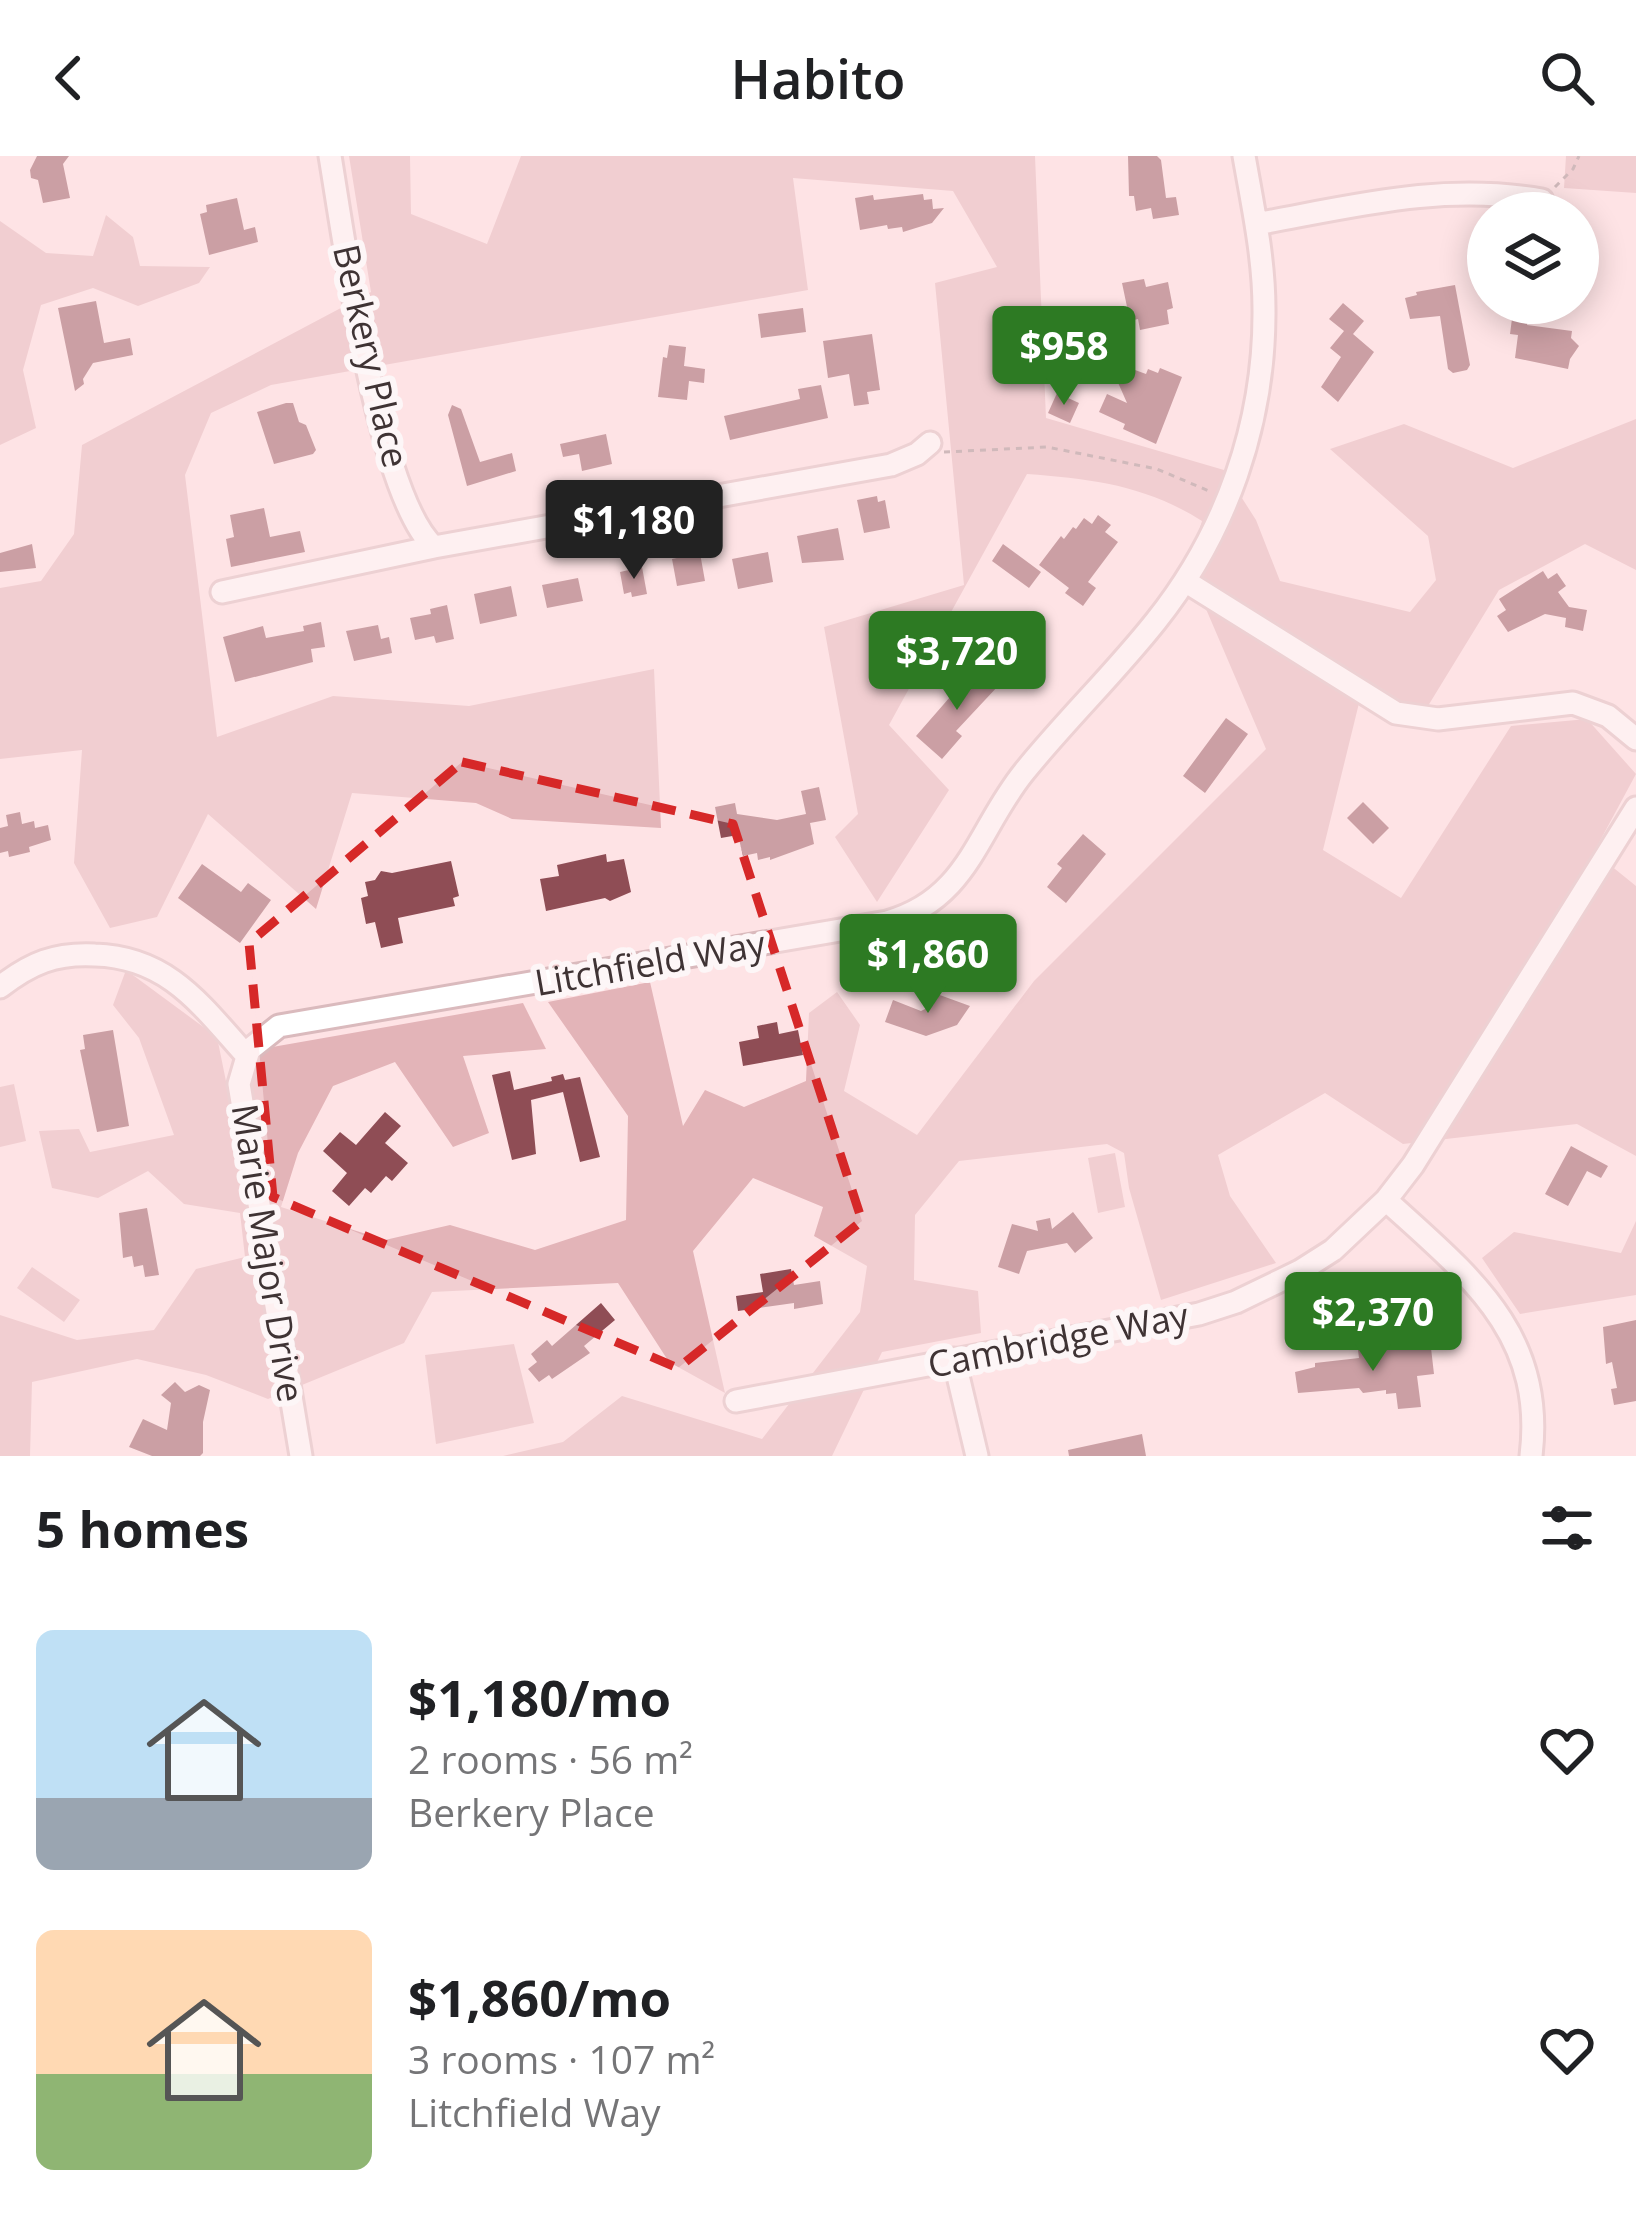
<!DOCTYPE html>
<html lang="en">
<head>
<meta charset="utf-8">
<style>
  :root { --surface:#fff; --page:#f2f2f2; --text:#202124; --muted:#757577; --accent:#2d7a23 }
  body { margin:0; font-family:"Open Sans",sans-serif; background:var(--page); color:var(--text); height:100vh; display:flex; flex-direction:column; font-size:45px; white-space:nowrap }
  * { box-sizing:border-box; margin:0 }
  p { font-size:39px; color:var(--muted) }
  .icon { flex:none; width:66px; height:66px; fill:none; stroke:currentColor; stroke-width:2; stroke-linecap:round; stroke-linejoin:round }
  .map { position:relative; height:1300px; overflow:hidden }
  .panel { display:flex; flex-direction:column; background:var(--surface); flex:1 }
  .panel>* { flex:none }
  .fabs { position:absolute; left:1467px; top:36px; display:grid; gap:24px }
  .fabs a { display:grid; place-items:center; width:132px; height:132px; border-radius:50%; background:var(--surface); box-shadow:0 6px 30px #0003; font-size:60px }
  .price { position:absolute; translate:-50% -102px; padding:0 27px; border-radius:12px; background:var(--accent); color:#fff; font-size:39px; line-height:78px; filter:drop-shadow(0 3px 6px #0008) }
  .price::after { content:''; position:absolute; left:50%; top:72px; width:36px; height:27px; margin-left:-18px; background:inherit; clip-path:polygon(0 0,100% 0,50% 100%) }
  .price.on { background:#222; color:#fff }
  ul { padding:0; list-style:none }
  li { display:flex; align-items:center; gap:36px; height:300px; padding:0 36px }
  li span { display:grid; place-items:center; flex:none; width:336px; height:240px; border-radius:18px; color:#555 }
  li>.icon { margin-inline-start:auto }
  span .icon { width:144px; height:144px; fill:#fffc; stroke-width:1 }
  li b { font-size:51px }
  h2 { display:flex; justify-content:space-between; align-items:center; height:144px; padding:0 36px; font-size:51px }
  header { display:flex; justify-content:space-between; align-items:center; height:156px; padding:0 36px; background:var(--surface); font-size:54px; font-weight:600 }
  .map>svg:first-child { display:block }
  .green { fill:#e3b4b8 }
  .building { fill:#8f4d55 }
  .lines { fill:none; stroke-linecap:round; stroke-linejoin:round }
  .minor-casing { stroke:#dababd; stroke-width:27 }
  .path { stroke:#998687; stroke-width:3; stroke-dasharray:6 6; stroke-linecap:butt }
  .minor { stroke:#fff; stroke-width:21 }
  .marked { fill:none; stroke:#d62828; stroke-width:9; stroke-dasharray:24 15; stroke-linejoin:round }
  .labels { text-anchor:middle; stroke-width:12; stroke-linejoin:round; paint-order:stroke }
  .street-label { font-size:36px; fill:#3f3334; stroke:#fdf6f7 }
</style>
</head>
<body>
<header><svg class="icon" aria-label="back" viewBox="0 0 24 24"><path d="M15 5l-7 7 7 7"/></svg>Habito<svg class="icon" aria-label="search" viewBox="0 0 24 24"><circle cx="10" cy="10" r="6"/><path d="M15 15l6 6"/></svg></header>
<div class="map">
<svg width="1636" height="1300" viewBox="0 0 1636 1300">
  <rect width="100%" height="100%" fill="#fee3e5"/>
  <path class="green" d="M349,0H410L411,58L487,88L521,0H1035L1046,262L1224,314L1256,364L1280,425L1410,456L1436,424L1428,380L1330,293L1404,268L1513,312L1636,263V414L1585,388L1499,434L1420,563L1361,539L1323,694L1401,742L1511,570L1587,563L1636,618L1594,696L1636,730V1000L1577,968L1403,988L1325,937L1218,999L1230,1040L1276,1107L1161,1144L1129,1032L1124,997L1107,988L959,1005L915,1059L914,1124L978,1135L981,1177L882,1196L832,1300H503L563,1286L622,1240L762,1283L860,1156L867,1110L814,1080L823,1051L753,1022L693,1095L725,1237L669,1206L618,1127L432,1136L404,1187L268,1243L206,1219L137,1203L32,1226L30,1300H0V1159L77,1184L154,1174L196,1113L245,1101L240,1057L184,1048L148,1015L98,1042L52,1032L39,975L79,973L90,996L174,979L139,882L113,849L126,814L217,881L229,940L251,931L261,893L523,847L546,893L463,900L489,977L453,991L395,906L333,930L298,997L281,1051L385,1084L450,1069L535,1094L626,1064L628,960L548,846L650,826L683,970L705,934L744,951L806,925L809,857L837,836L860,869L844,935L917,979L1034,825L1266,593L1188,411L1202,365C1145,329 1092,323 1027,318L889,569L949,634L877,746L835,681L858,658L824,471L964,429L935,127L997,111L953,35L793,22L808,134L271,229L211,257L185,319L217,581L333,540L469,550L654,513L661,672L512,663L476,647L352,637L316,753L208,658L157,761L110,772L74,707L82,594L0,603V432L41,425L74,378L82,289L371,136Z
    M1566,0H1636V37L1564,32Z
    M106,59L133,81L140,110L210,111L199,127L138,150L93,132L41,149L23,214L36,272L0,289V65L46,97L93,100Z
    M14,928L26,985L0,991V931Z
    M1115,997L1125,1051L1098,1057L1088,1002Z
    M1636,1065V1139L1520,1158L1482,1102L1514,1076L1621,1097Z
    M32,1111L80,1144L64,1166L17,1132Z
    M514,1188L534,1267L436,1288L425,1199Z"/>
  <path class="building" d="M37,0H69L63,8L70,42L43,47L38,24L31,22L30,14Z
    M1128,0H1157L1161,4L1166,42L1176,41L1179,59L1153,63L1151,52L1136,55L1134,40H1129Z
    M923,38L924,44L932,43L933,53L944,52L932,67L903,76L902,71L888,73L887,69L860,74L855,42L873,39L874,44Z
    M237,42L244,74L255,71L258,86L209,99L200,58L207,56L206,49Z
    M1144,123L1146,131L1168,126L1173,152L1167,154L1169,168L1140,174L1138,163L1130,165L1122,127Z
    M1455,129L1470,209L1467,214L1453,217L1448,213L1440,160L1410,163L1405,142L1417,139L1416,136Z
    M96,145L104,187L130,182L133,199L93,207L83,223L84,228L75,235L58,152Z
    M1343,147L1364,165L1353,178L1374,196L1338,246L1321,231L1341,201L1330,192L1344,175L1329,163Z
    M1514,147H1530L1527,169L1572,175L1571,182L1579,190L1570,203L1568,213L1515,202L1518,179L1510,178Z
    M803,152L806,176L761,182L758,158Z
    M872,178L880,234L867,236L869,248L854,250L849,218L828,222L823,185Z
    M669,189L686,191L684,210L705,213L704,227L689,225L687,244L658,241L663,201L667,202Z
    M1160,212L1182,221L1156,288L1123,273L1125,268L1099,256L1107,238L1127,247L1116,222L1119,217L1135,214L1146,218L1148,213L1158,217Z
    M821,229L828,262L730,284L724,260L800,243L798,233Z
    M1057,237L1079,247L1070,267L1048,257Z
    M286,247H293L299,266L306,269L316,294L313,298L274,308L257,256Z
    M452,249L461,253L480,306L512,297L516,315L467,330L448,259Z
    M606,278L612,308L582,315L579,298L563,301L560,288Z
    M877,340L878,346L885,344L890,372L864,377L857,344Z
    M264,352L270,381L300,375L305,396L231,411L226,383L234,381L230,359Z
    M1098,359L1111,369L1105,376L1118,386L1088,426L1096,432L1083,450L1065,437L1069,432L1039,409L1061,380L1064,383L1073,371L1076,373L1084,362L1092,368Z
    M838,372L844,404L802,407L797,380Z
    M32,388L36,412L0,416V397Z
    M1003,388L1041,416L1029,432L992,405Z
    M768,396L773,426L738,433L732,403Z
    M700,397L705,425L677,430L672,403Z
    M642,411L647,438L632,441L631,436L624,438L620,416Z
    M1543,415L1548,423L1557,417L1566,430L1558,436L1569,451L1587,454L1583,475L1565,471L1566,462L1545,458L1508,476L1497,460L1506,454L1499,443Z
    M578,422L583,445L547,452L542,429Z
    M511,430L517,460L480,468L474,438Z
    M447,449L454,483L436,487L434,480L415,484L410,462L431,458L430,453Z
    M321,466L325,491L311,493L313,506L235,526L223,481L263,470L266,482L304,475L303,470Z
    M378,469L381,483L389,481L392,497L354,505L346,475Z
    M977,510L999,529L956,575L962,580L942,603L916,580Z
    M1226,562L1248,578L1205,637L1183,620Z
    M819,631L826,664L810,667L814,688L770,704V701L758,704L757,697L743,700L738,679L721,682L715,651L735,647L737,658L777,664L806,658L801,635Z
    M1363,646L1389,672L1373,688L1347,662Z
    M20,656L22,668L34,665L35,672L48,669L51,684L29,691L30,696L9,701L8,695L0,697V672L8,670L6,659Z
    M1083,678L1106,698L1066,747L1047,731L1062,712L1057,708Z
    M606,698L607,706L624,703L631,736L610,745L605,742L546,755L540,723L559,720L557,709Z
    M451,705L459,740L453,742L455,750L398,762L403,787L381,792L375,766L366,768L361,742L368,740L365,726L375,724L381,715L392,717Z
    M202,708L241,736L248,727L271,744L240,787L178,742Z
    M937,838L970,850L957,869L926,880L885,866L893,844L921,855L933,849Z
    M777,866L779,878L798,874L803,899L743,910L739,886L759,882L757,870Z
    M113,874L129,970L97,976L80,894L85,893L83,879Z
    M510,915L514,934L552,925L551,921L563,918L565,924L580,921L600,1001L580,1006L563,936L531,944L536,998L512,1004L492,919Z
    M385,956L401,970L385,987L408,1007L392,1025L386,1020L371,1037L365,1032L349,1050L332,1035L347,1017L323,995L340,976L356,989Z
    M1571,990L1608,1010L1601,1022L1587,1015L1568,1050L1545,1038Z
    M147,1052L159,1119L145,1121L143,1109L134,1111L132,1100L123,1102L119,1057Z
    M1073,1056L1093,1082L1075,1097L1067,1087L1027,1095L1019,1118L998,1111L1012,1068L1038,1075L1036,1065L1050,1062L1052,1073Z
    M791,1113L794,1129L820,1125L823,1148L794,1153V1147L738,1155L736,1140L763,1136L760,1118Z
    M601,1147L615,1164L584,1190L590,1197L552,1223L549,1219L539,1226L528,1213L537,1206L531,1198L547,1184L552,1190Z
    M1636,1164V1245L1614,1249L1611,1233L1617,1232L1612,1206L1606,1208L1603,1171Z
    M1424,1189V1193L1431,1192L1434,1218L1417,1220L1421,1251L1398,1253L1396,1237L1386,1238V1234L1363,1237L1359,1232L1298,1237L1295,1216L1315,1211V1207L1359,1202L1358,1194Z
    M175,1226L185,1236L199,1229L210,1234L203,1266V1297L200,1300H152L129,1291L143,1263L167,1274L171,1247L161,1239Z
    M1142,1278L1146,1300H1069L1068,1294Z"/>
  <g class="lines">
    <defs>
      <path id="minor" d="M330,0C344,83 378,340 434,391L891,309L917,298L930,287
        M1256,68C1355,50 1441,27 1542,44
        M1185,425L1396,557L1438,563L1573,547L1608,560L1636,583
        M222,436L434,391
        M0,831C31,807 55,797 95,799C168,801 201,849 246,899
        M1386,1044C1468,1119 1546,1177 1531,1300
        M954,1203L977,1300
        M736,1245L1199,1158L1236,1146L1300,1115L1333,1094L1386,1044L1413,1009L1636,652
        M301,1300L239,928L249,894L279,870L887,766C969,743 977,674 1024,616C1066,564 1114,518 1156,465C1226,377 1265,267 1264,153C1264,102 1253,51 1244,0"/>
    </defs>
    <use href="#minor" class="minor-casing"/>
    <path class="path" d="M1555,31L1573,13L1579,0
      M944,296L1047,291L1157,313L1209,335"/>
    <use href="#minor" class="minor"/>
  </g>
  <path d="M0 0H1636V1300H0ZM462,606L733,668L862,1065L678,1212L273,1041L249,787Z" fill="#fee3e5" fill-opacity=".55" fill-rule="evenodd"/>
  <path class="marked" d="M462,606L733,668L862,1065L678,1212L273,1041L249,787Z"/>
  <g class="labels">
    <g class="street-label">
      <text transform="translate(371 200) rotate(77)" y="13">Berkery Place</text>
      <text transform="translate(650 807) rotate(-10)" y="13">Litchfield Way</text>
      <text transform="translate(268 1097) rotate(81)" y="13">Marie Major Drive</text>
      <text transform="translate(1058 1184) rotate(-11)" y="13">Cambridge Way</text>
    </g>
  </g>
</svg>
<div class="fabs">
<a><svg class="icon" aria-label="layers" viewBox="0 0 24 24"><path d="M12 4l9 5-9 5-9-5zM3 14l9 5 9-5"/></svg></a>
</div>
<b class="price" style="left:1064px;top:252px">$958</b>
<b class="price on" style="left:634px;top:426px">$1,180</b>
<b class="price" style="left:957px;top:557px">$3,720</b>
<b class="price" style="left:928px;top:860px">$1,860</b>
<b class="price" style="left:1373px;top:1218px">$2,370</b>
</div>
<section class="panel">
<h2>5 homes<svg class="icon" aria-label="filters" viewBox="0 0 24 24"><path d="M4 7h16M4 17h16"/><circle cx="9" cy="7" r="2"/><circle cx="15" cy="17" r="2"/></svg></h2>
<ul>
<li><span style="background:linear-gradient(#bfe0f5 70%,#9aa5b1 0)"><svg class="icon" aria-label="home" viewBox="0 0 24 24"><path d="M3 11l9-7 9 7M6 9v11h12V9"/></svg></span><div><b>$1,180/mo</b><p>2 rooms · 56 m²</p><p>Berkery Place</p></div><svg class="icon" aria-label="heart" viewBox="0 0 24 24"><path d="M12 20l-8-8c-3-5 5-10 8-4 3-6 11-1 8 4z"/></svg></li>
<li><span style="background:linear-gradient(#ffd9b3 60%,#8fb573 0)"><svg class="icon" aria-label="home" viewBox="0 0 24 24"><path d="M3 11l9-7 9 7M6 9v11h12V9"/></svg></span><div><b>$1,860/mo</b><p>3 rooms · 107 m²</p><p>Litchfield Way</p></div><svg class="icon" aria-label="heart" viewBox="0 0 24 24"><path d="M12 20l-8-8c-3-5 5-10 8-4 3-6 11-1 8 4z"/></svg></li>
</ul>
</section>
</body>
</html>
